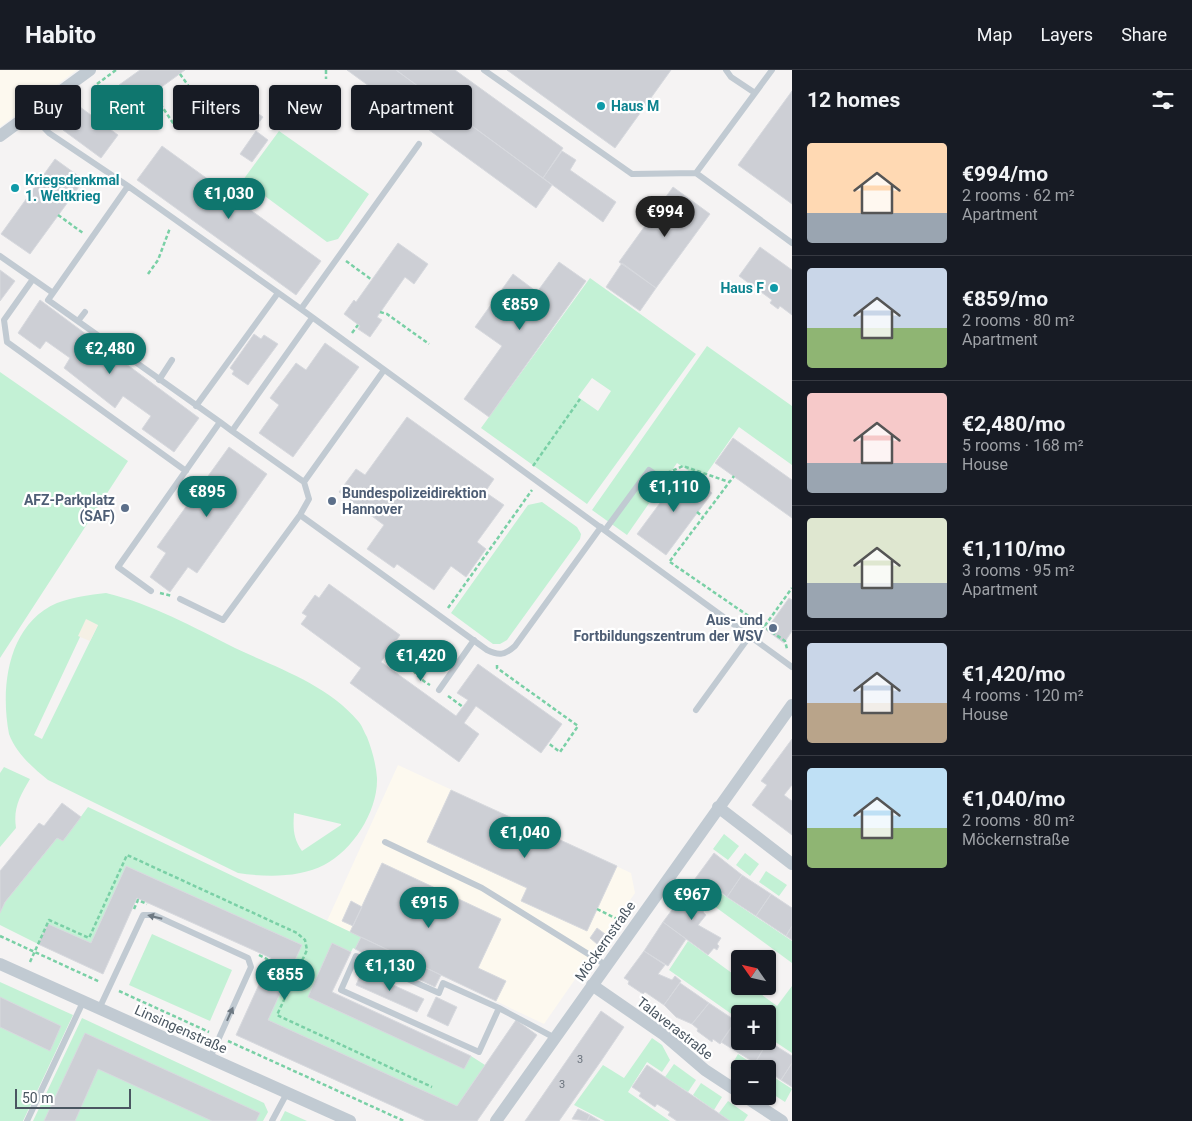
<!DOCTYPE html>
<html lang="en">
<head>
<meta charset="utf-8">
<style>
  :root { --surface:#171b24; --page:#242831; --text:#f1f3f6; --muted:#9ea1a6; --line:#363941; --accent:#0f766e }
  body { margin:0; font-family:Roboto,sans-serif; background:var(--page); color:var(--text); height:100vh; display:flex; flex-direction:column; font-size:19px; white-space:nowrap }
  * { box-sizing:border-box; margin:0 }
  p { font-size:16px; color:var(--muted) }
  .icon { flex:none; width:28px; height:28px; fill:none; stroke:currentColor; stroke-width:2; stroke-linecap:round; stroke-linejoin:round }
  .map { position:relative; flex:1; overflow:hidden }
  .details { display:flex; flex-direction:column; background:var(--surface); width:400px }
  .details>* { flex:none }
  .hud { position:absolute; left:15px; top:15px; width:475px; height:45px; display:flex; gap:10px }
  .needle { width:32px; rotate:304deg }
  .controls { position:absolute; left:731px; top:880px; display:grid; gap:10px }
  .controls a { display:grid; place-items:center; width:45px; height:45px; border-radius:5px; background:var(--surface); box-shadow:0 1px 4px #0004; font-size:25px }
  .scale { position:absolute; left:15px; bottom:12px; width:116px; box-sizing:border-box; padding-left:5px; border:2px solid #4a5661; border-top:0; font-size:14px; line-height:18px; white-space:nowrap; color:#4a5661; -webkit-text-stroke:4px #fff; paint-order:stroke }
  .price { position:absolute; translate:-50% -42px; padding:0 11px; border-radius:18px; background:var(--accent); color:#fff; font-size:16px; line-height:32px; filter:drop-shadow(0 1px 2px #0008) }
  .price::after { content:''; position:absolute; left:50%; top:30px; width:15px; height:11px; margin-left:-8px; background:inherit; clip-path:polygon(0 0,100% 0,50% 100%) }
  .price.on { background:#222; color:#fff }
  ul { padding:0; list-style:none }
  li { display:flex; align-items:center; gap:15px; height:125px; padding:0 15px }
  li+li { border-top:1px solid var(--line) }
  li span { display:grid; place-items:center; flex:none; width:140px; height:100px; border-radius:5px; color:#555 }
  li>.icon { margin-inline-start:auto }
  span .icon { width:60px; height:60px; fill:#fffc; stroke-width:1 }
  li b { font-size:21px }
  h2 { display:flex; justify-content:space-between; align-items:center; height:60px; padding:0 15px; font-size:21px }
  .chip { padding:0 18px; border-radius:5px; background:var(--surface); box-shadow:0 1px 4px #0004; font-size:18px; line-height:45px }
  .chip.on { background:var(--accent); color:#fff }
  header { display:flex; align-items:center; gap:30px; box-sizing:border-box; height:70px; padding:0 25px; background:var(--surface); border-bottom:1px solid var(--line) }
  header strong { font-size:24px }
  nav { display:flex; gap:28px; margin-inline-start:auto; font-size:18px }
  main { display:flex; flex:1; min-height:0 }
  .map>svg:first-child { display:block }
  .commercial { fill:#fdf9ef }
  .green { fill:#c3f1d5; fill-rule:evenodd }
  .sand { fill:#f5f0e5 }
  .building { fill:#cdcfd5; stroke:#d7d9de }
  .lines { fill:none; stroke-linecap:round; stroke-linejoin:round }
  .path { stroke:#7ad0a6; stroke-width:2.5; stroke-dasharray:4 2.5; stroke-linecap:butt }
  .service { stroke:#c1cad2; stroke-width:6 }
  .minor { stroke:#c1cad2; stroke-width:12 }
  .oneway { fill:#6e7983 }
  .culture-dot { fill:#0f9aa8; stroke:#fff; stroke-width:2 }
  .service-dot { fill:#5c6f8a; stroke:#fff; stroke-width:2 }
  .labels { text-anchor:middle; stroke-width:4.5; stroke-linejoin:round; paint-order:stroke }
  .number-label { font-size:11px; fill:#6b747e }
  .culture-label { font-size:14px; font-weight:bold; fill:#0d838f; stroke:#fff; text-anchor:start }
  .service-label { font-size:14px; font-weight:bold; fill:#4e5e75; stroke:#fff; text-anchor:end }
  .street-label { font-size:14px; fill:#4a5661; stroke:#fff }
</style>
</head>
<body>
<header>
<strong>Habito</strong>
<nav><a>Map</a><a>Layers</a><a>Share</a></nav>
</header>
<main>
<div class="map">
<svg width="792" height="1051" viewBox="0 0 792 1051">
  <rect width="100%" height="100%" fill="#f5f3f3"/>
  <path class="commercial" d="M0,0H77L0,57Z
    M398,695L631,803L635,823L544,954L327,851Z"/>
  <path class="green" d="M279,61L369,124L338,169L327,172L243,110Z
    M590,208L696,284L587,434L481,358ZM592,308L611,321L598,341L578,327Z
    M707,276L792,336V395L739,357L702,410L677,393L627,465L592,440Z
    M0,302L128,391L0,588Z
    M542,432L577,457L581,464L580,469L507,570L500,574H493L451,543L528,435Z
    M106,523C152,534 193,557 235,578C277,598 327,614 358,651C362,655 364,662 367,667C372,680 376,694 377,708C378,741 353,780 324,795C299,808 265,807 238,803L48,710C33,698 16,683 9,664C0,617 8,554 57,533C73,527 89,525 106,523ZM98,555L42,669L34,665L80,567ZM294,743L341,754V755L302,781C293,768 293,758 294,743Z
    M4,697L30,709C20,726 13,738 16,758L0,777V703Z
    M88,737L361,867L355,879L353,878L351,882L332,873L308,927L464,998L471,986L485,995L457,1036L268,950L302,875L126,796L91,873L48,854L38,874L0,855V843L5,832L57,768L63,771Z
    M724,764L739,776L728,790L713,779Z
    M745,783L759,794L750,806L736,795Z
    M766,801L787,815L779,826L759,812Z
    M719,822L792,871V893L710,833Z
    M152,864L232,900L210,951L129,915Z
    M688,871L740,909V916H750L777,936L792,916V983L768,967V944H740V950L669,900Z
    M0,912L73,945L23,1051H0Z
    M82,948L264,1033L268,1042L263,1051H33Z
    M652,968L662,975L670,990L662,1002L647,992L628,1022L670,1051H605L574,1035L603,995L624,1008Z
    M738,984L760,999H740V1004L730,998Z
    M674,994L696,1010L688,1022L665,1007Z
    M769,1004L792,1019L785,1032L768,1021Z
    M701,1013L722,1027L714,1040L693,1025Z
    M728,1031L748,1045L744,1051H730L719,1043Z
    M285,1041L307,1051H280Z"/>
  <path class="sand" d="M86,549L98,555L90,571L78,566Z"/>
  <path class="building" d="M140,0H185L134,37L119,15Z
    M347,0H396L552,115L536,138Z
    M396,0H455L563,78L543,108Z
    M507,0H671L615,78Z
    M792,21V134L738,95Z
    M230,24L263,47L255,58L222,35Z
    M80,37L118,65L101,88L63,60Z
    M256,61L268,70L252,92L240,84Z
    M162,76L321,191L296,225L137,110Z
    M562,81L576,90L570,100L616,132L603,152L543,108Z
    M55,89L84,110L30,184L1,164Z
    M673,117L710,144L656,218L619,192Z
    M398,173L428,194L414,214L405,207L377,247L382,250L370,267L358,259L360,256L344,244L354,230L356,232Z
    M760,177L792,200V245L780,236L778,239L770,233L772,230L739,206Z
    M559,192L586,211L489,347L464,329L502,276L475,257L513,204L537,222Z
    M622,193L656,218L640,241L606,217Z
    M0,200L15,211L0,231Z
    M40,230L199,348L174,382L142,359L151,346L123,326L115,338L64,298L70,288L46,271L40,279L18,263Z
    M254,264L261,269L264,265L278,274L248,315L232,304L234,301L230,298Z
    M325,273L359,297L293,387L259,363L279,335L270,328L296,293L306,300Z
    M407,347L494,409L485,422L504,435L477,472L486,479L466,507L451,496L434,520L397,494L394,498L367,479L384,455L339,422L356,399L365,405Z
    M733,368L792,410V448L715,393Z
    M229,377L267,404L197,503L188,497L170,522L150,507L166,483L157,477Z
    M683,402L712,423L666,485L637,464Z
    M329,514L400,565L381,592L456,646L468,630L457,623L478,594L562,654L541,683L476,636L464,653L479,664L459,692L350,613L361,598L301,554L307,546L302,543L315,525L319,528Z
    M789,528L792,530V561L784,573L766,560Z
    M792,669V715L784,725L792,731V765L752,735L767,715L761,711Z
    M451,720L617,796L587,861L521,831L527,818L427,772Z
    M62,733L81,747L63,771L57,768L5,832L0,843V801L39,753L44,756Z
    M714,783L742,805L727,827L719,820L710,833L689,817Z
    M382,793L501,849L478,898L506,911L496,931L350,862Z
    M126,796L302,875L268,950L457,1036L516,950L537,965L477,1051H426L236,965L271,888L137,828L103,904L38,874L48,854L91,873Z
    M742,805L771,824L756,846L727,827Z
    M689,817L710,833L703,842L706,845L698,855L721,868L717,874L719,876L717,880L714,878L708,885L663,852Z
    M771,824L792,838V856L786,866L756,846Z
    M351,831L362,837L353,856L342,851Z
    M663,852L686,869L668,896L644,881Z
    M792,856V870L786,866Z
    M597,858L605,864L597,874L590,868Z
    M361,867L441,905L435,917L355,879Z
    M332,873L351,882L332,922L471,986L464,999L308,927Z
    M644,881L665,895L658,904L672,910L675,906L681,911L664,935L645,922L643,924L628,914L629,911L624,908Z
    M738,892L740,902L737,906L731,901Z
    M362,901L424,929L417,942L356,915Z
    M680,913L709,933L692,954L676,947L664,935Z
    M0,927L61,956L50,981L0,957Z
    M436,927L457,937L448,956L427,946Z
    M709,933L736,951L720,974L713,969L712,972L697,961L698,959L692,954Z
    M601,941L624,957L601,991L559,1051H525Z
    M736,950L740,953V971H768L755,993L721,972Z
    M85,963L260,1043L256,1051H212L98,999L75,1051H44Z
    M768,971L792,986V993L781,1010L768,1001V999L755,993Z
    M792,993V1017L781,1010Z
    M647,995L714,1040L730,1051H677L668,1045L670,1042L657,1034L655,1037L639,1026L641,1023L632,1017Z
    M578,1039L590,1045L587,1051L572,1049Z
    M590,1045L600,1051H587Z"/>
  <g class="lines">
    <path class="path" d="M326,0V9
      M180,4L202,35
      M97,14L116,0
      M153,23L175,56
      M58,145L83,163
      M346,191L372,210
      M148,204L158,190L170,158
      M380,242L387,244L429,274
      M352,263L358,255
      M533,396L580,329
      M667,403L683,396L729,412
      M697,442L703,447
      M670,491L734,406
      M670,492L785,571L787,579
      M160,523L172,526
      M448,538L532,420
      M761,561L792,518
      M393,575C407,589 413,606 430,615
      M497,595V598L578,656L560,682L548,673
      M448,626L463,637
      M134,839L138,830L147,834
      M597,839L617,849
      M0,866L100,912
      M259,885L267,889L262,900
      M30,892L49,850L89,868L127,785L297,863L305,870L307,880L277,945L432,1017
      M119,921L209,962
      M228,971L404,1051"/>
    <path class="service" d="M484,0L632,104L696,103
      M726,0L731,7L755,23
      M772,0L696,103L792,173
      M30,43L49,63L128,116L301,239L792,597
      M128,116L53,223L33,209L4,250L7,272L186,401
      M0,186L33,209
      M53,223L48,230L220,352
      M301,239L419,74
      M78,251L85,242
      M159,310L172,290
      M196,336L278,223
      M304,412L384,300
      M300,445L487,580C499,586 505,585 515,576L601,457
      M605,460L649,400L659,407
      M151,521L118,497L220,352L232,361L312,248
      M180,529L223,550L300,445L309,429L304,412L232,361
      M439,620L474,570
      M696,640L749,567
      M385,772L482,818L606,895
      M499,938L479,982L341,920L356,886L439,923L443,913L499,938L555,968
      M99,939L143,845H154L248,888L251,897L210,988
      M27,1051L83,932
      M272,1051L287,1023"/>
    <path class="minor" d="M0,66L90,0
      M718,737L792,794
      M0,894L350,1051
      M592,915L663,964L705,1000L740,1023
      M744,1026L782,1051
      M496,1051L792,635"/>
  </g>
  <defs><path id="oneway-solid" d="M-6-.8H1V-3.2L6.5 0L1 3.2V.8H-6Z" transform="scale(1.25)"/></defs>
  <g class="oneway">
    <use href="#oneway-solid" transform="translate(155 847) rotate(-166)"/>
    <use href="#oneway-solid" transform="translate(230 944) rotate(-66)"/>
  </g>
  <g class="culture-dot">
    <circle cx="601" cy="36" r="5"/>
    <circle cx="15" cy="118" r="5"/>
    <circle cx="774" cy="218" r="5"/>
  </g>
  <g class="service-dot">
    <circle cx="332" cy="431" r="5"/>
    <circle cx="125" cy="438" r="5"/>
    <circle cx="773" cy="558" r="5"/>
  </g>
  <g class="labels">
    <g class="number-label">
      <text x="580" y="993">3</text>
      <text x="562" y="1018">3</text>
    </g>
    <g class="culture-label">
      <text x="611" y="41">Haus M</text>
      <text x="25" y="115">Kriegsdenkmal<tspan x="25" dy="16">1. Weltkrieg</tspan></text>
      <text x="764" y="223" text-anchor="end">Haus F</text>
    </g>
    <g class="service-label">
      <text x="342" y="428" text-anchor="start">Bundespolizeidirektion<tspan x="342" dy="16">Hannover</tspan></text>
      <text x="115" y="435">AFZ-Parkplatz<tspan x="115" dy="16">(SAF)</tspan></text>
      <text x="763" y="555">Aus- und<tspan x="763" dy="16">Fortbildungszentrum der WSV</tspan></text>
    </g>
    <g class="street-label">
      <text transform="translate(605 871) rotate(-55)" y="5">Möckernstraße</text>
      <text transform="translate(675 958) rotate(38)" y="5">Talaverastraße</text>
      <text transform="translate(181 959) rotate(24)" y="5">Linsingenstraße</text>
    </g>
  </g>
</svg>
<div class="controls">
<a><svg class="needle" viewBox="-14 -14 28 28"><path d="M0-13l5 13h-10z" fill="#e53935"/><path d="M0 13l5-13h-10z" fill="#9ea1a6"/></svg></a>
<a>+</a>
<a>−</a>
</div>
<div class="scale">50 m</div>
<b class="price" style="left:229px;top:150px">€1,030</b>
<b class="price on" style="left:665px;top:168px">€994</b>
<b class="price" style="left:520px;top:261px">€859</b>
<b class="price" style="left:110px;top:305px">€2,480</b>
<b class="price" style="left:674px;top:443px">€1,110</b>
<b class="price" style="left:207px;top:448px">€895</b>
<b class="price" style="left:421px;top:612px">€1,420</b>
<b class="price" style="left:525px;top:789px">€1,040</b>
<b class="price" style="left:692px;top:851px">€967</b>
<b class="price" style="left:429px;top:859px">€915</b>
<b class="price" style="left:390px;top:922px">€1,130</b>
<b class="price" style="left:285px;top:931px">€855</b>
<div class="hud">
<a class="chip">Buy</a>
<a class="chip on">Rent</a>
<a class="chip">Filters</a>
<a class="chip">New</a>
<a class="chip">Apartment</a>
</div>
</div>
<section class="details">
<h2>12 homes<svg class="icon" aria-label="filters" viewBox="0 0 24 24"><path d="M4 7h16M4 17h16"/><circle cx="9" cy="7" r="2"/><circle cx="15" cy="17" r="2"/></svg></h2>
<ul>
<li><span style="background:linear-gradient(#ffd9b3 70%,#9aa5b1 0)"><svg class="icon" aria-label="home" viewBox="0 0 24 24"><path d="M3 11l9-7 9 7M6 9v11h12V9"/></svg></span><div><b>€994/mo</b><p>2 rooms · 62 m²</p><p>Apartment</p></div></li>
<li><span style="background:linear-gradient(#c9d6e8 60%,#8fb573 0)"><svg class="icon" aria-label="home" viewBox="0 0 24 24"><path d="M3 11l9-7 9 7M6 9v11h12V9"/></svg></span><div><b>€859/mo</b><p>2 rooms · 80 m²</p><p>Apartment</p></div></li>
<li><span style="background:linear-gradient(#f6c9c9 70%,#9aa5b1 0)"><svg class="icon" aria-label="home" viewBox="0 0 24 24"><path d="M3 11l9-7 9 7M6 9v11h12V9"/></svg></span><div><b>€2,480/mo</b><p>5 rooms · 168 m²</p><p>House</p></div></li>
<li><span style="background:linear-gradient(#dfe7d0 65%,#9aa5b1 0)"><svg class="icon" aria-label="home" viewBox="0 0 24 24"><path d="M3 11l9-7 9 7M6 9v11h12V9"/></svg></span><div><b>€1,110/mo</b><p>3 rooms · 95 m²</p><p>Apartment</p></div></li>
<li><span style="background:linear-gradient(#c9d6e8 60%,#b9a48a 0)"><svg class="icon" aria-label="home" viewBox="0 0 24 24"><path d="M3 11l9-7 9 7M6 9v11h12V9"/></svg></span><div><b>€1,420/mo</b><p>4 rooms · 120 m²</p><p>House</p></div></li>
<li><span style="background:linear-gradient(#bfe0f5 60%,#8fb573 0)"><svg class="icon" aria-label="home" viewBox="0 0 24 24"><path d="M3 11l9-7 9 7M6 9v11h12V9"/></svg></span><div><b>€1,040/mo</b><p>2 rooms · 80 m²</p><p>Möckernstraße</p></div></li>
</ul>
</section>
</main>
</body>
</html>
